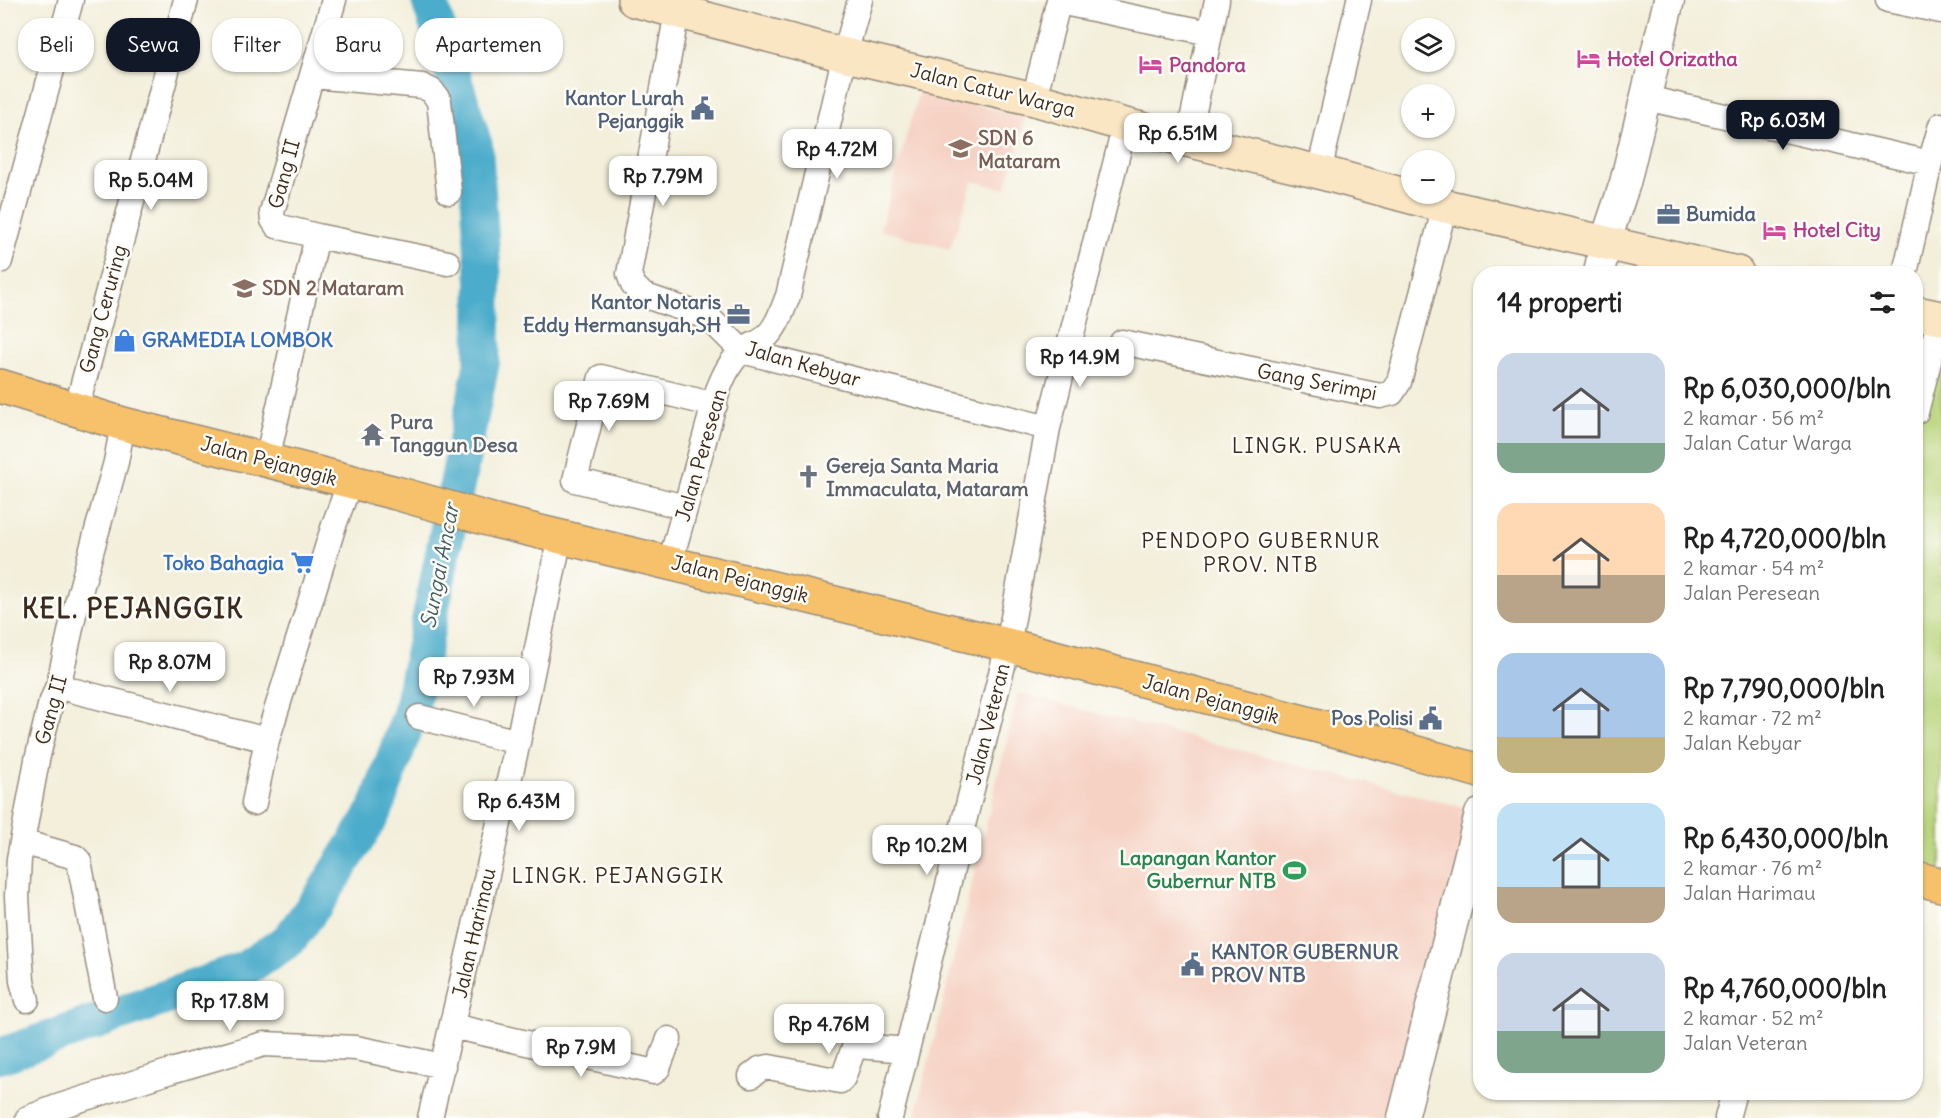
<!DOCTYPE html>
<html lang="id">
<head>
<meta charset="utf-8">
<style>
  :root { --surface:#fff; --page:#f6f6f6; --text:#222; --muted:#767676; --accent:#111827 }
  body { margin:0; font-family:Delius,sans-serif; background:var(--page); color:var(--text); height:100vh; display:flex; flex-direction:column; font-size:22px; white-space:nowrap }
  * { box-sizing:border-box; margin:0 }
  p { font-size:20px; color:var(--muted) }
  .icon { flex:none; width:33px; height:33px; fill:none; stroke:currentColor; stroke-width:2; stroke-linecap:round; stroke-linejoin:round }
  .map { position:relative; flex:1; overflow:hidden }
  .drawer { position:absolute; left:1473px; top:266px; width:450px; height:834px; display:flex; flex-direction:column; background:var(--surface); border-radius:24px; box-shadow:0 2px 4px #0004 }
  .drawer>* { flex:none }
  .banner { position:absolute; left:18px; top:18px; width:570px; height:54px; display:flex; gap:12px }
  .buttons { position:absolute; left:1401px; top:18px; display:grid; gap:12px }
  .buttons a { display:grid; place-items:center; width:54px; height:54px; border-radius:50%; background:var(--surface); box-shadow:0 2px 4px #0004; font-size:30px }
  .price { position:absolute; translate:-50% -51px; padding:0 14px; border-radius:12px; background:#fff; color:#222; font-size:20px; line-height:39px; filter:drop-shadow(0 2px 3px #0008) }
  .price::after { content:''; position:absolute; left:50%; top:36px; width:18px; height:14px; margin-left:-9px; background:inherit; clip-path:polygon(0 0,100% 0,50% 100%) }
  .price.on { background:var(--accent); color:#fff }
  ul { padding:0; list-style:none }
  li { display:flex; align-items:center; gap:18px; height:150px; padding:0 24px }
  li span { display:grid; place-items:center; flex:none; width:168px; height:120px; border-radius:18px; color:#555 }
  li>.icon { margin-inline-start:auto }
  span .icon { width:72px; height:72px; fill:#fffc; stroke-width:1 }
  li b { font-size:26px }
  h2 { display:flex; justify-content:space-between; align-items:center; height:72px; padding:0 24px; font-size:26px }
  .pill { padding:0 21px; border-radius:24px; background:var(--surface); box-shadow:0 2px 4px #0004; font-size:21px; line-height:54px }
  .pill.on { background:var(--accent); color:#fff }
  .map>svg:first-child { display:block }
  .built { fill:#f6d2c4 }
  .green { fill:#b8d378; stroke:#7a7e4b; stroke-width:1.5 }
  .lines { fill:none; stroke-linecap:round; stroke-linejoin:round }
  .river { stroke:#4caccb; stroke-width:36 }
  .minor-casing { stroke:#978c7c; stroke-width:27 }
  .tertiary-casing { stroke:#978c7c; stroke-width:33 }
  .secondary-casing { stroke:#978c7c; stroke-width:36 }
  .primary-casing { stroke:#978c7c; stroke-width:36 }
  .minor { stroke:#fff; stroke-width:24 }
  .tertiary { stroke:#fff; stroke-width:30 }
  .secondary { stroke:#fbe6c4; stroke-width:33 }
  .primary { stroke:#f6c16b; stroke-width:33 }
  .labels { text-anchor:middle; stroke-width:5; stroke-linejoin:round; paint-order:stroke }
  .hotel-label { font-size:20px; font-weight:bold; fill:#b23c85; stroke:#fdfcf7; text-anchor:start }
  .street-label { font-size:20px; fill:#3b2a1e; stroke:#fdfcf7 }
  .service-label { font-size:20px; font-weight:bold; fill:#4e5e75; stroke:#fdfcf7; text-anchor:end }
  .education-label { font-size:20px; font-weight:bold; fill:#785e54; stroke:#fdfcf7; text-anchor:start }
  .shop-label { font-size:20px; font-weight:bold; fill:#366cbe; stroke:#fdfcf7; text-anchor:start }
  .worship-label { font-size:20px; font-weight:bold; fill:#5b616d; stroke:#fdfcf7; text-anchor:start }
  .leisure-label { font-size:20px; font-weight:bold; fill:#27864d; stroke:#fdfcf7; text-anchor:end }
  .neighbourhood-label { font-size:21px; letter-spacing:1.5px; fill:#3b2a1e; stroke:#fdfcf7 }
  .water-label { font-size:21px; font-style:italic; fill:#425e63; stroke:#fdfcf7 }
  .district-label { font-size:26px; font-weight:bold; letter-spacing:1.5px; fill:#3b2a1e; stroke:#fdfcf7 }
</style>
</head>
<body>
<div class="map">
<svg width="1941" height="1118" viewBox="0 0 1941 1118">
  <rect width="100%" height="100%" fill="#fdfcf7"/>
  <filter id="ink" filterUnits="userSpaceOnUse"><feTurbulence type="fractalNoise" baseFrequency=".0167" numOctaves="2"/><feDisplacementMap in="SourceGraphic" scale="12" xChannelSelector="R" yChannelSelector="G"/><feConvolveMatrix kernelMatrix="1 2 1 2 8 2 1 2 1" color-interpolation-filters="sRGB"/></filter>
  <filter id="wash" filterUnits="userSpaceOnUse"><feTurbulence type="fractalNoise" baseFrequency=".008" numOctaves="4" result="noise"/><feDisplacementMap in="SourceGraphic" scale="24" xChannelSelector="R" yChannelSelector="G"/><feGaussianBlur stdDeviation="1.35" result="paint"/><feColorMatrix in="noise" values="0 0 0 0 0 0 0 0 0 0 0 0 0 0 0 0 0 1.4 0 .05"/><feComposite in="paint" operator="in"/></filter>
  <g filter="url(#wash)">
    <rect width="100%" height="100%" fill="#f3efdb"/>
    <path class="built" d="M919,91L1026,117L1005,189L973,181L950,249L880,230Z
      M1018,693L1474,810L1393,1118H915Z"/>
    <path class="green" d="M1941,318V875L1916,869V413Z"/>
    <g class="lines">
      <path class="river" d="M0,1056L243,970L289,940L322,895L375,811L410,714L482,362L484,282L475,146L429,0"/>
    </g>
  </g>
  <g filter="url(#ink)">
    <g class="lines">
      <defs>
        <path id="minor" d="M1888,0L1941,11
          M1059,2L1210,33
          M677,12L629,274L633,285L643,295L709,318L742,351L1048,428
          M313,76L422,86L432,91L439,101L449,192
          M1646,98L1930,163
          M1034,99L1059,0
          M1188,140L1217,0
          M1319,172L1359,0
          M317,236L448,263
          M0,261L71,0
          M1905,273L1930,163L1941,125
          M1122,342L1380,396L1392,393L1399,382L1445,206
          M76,410L186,0
          M1916,412L1940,318
          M267,460L317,236L277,226L273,220L272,212L334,0
          M685,507L575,480L601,377L715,405
          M670,563L718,390C724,375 731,359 744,350C750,345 759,343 765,338C777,327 782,311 788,296L845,54L860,0
          M59,683L71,690L267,740
          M419,717L518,742
          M254,803L267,740L334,525L350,482
          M22,842L75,857L79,861L105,998
          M27,1000L22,981L19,932L17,896L19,859L37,760L50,706L59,683L74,614L116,462L123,424
          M452,1026L654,1072L658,1068L669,1039
          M751,1076L760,1069L769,1067L840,1081L843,1078L853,1050L858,1046L907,1050
          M28,1118L57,1107L171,1071L264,1044L356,1048L443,1066
          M430,1118L518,742L560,536
          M890,1118L1008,645L1048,428L1125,125
          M1727,1118L1734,1092"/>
        <path id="tertiary" d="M1599,273L1605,243L1625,183L1669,0
          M1403,1118L1480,814"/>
        <path id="secondary" d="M634,0L833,52L1034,99L1125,125L1319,172L1445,206L1737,273
          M1916,313L1941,318"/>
        <path id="primary" d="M0,386L123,424L396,493L495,521L1008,645L1349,734L1480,771
          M1916,878L1941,885"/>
      </defs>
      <use href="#minor" class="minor-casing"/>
      <use href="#tertiary" class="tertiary-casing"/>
      <use href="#secondary" class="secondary-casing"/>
      <use href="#primary" class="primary-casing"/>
      <use href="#minor" class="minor"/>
      <use href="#tertiary" class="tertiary"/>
      <use href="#secondary" class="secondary"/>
      <use href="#primary" class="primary"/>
    </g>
  </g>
  <defs>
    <symbol id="hotel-bare" viewBox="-9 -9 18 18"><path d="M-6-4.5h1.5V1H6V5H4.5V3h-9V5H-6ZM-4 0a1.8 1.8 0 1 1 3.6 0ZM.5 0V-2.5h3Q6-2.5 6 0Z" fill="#d1479c" stroke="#fdfcf7" stroke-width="2.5" paint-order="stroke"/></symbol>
    <symbol id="civic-bare" viewBox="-9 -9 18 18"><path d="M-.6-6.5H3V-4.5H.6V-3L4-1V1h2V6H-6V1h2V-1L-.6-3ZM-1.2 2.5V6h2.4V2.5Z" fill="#5c6f8a" stroke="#fdfcf7" stroke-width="2.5" paint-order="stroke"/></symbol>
    <symbol id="school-bare" viewBox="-9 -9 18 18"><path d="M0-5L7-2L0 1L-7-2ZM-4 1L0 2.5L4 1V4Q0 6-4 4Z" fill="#8d6e63" stroke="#fdfcf7" stroke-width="2.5" paint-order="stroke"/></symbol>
    <symbol id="office-bare" viewBox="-9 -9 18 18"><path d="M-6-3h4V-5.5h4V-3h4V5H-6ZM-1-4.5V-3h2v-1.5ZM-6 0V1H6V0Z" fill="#5c6f8a" stroke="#fdfcf7" stroke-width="2.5" paint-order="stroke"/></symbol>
    <symbol id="shop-bare" viewBox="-9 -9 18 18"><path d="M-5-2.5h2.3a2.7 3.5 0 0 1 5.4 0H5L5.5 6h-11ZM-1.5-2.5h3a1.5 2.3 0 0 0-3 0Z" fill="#3f7fe0" stroke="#fdfcf7" stroke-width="2.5" paint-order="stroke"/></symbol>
    <symbol id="temple-bare" viewBox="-9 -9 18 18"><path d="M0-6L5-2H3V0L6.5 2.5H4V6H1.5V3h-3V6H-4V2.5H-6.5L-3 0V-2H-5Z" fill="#6b7280" stroke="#fdfcf7" stroke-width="2.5" paint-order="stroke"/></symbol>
    <symbol id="church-bare" viewBox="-9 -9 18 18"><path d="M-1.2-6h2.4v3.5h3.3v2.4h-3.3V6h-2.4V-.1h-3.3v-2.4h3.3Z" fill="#6b7280" stroke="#fdfcf7" stroke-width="2.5" paint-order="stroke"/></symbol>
    <symbol id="supermarket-bare" viewBox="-9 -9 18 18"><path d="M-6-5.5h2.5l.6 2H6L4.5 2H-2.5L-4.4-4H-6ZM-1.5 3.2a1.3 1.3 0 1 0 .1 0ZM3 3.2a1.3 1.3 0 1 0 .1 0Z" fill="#3f7fe0" stroke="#fdfcf7" stroke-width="2.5" paint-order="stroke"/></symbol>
    <symbol id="stadium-bare" viewBox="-9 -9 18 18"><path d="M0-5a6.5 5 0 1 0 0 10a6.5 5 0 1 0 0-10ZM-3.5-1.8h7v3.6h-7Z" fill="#2e9e5b" stroke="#fdfcf7" stroke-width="2.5" paint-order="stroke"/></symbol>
  </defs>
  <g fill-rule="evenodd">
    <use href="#hotel-bare" x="1572" y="42" width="33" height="33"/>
    <use href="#hotel-bare" x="1134" y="48" width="33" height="33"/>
    <use href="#civic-bare" x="686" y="92" width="33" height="33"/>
    <use href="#school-bare" x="944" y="132" width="33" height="33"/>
    <use href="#office-bare" x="1652" y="198" width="33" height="33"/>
    <use href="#hotel-bare" x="1758" y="214" width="33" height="33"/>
    <use href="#school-bare" x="228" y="272" width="33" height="33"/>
    <use href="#office-bare" x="722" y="298" width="33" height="33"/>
    <use href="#shop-bare" x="108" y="324" width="33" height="33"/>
    <use href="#temple-bare" x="356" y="418" width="33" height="33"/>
    <use href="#church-bare" x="792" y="460" width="33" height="33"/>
    <use href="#supermarket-bare" x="286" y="546" width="33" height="33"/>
    <use href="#civic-bare" x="1414" y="702" width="33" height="33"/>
    <use href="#stadium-bare" x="1278" y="854" width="33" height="33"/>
    <use href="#civic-bare" x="1176" y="948" width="33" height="33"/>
  </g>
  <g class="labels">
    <g class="hotel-label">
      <text x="1607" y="66">Hotel Orizatha</text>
      <text x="1169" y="72">Pandora</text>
      <text x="1793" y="237">Hotel City</text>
    </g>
    <g class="street-label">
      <text transform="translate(993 90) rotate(14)" y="7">Jalan Catur Warga</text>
      <text transform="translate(284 174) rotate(-75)" y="7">Gang II</text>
      <text transform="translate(103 309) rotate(-75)" y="7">Gang Ceruring</text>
      <text transform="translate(803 364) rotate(16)" y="7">Jalan Kebyar</text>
      <text transform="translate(1317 382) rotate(11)" y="7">Gang Serimpi</text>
      <text transform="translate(701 455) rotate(-74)" y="7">Jalan Peresean</text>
      <text transform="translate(269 461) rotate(15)" y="7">Jalan Pejanggik</text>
      <text transform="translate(740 579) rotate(14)" y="7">Jalan Pejanggik</text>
      <text transform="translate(1211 699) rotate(15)" y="7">Jalan Pejanggik</text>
      <text transform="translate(51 710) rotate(-75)" y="7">Gang II</text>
      <text transform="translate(988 724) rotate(-76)" y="7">Jalan Veteran</text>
      <text transform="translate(474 933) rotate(-77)" y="7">Jalan Harimau</text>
    </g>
    <g class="service-label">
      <text x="684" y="105">Kantor Lurah<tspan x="684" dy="23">Pejanggik</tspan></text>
      <text x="1686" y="221" text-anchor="start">Bumida</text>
      <text x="721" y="309">Kantor Notaris<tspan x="721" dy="23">Eddy Hermansyah,SH</tspan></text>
      <text x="1413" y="725">Pos Polisi</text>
      <text x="1211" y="959" text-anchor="start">KANTOR GUBERNUR<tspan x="1211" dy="23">PROV NTB</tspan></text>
    </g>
    <g class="education-label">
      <text x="978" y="145">SDN 6<tspan x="978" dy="23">Mataram</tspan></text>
      <text x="262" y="295">SDN 2 Mataram</text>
    </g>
    <g class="shop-label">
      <text x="142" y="347">GRAMEDIA LOMBOK</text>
      <text x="284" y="570" text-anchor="end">Toko Bahagia</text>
    </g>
    <g class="worship-label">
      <text x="390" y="429">Pura<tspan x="390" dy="23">Tanggun Desa</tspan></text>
      <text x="826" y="473">Gereja Santa Maria<tspan x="826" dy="23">Immaculata, Mataram</tspan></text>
    </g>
    <g class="leisure-label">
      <text x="1276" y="865">Lapangan Kantor<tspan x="1276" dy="23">Gubernur NTB</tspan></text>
    </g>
    <g class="neighbourhood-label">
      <text x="1317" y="453">LINGK. PUSAKA</text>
      <text x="1261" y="548">PENDOPO GUBERNUR<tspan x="1261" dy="24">PROV. NTB</tspan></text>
      <text x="618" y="883">LINGK. PEJANGGIK</text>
    </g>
    <g class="water-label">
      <text transform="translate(440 566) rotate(-79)" y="7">Sungai Ancar</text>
    </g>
    <g class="district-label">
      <text x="133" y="618">KEL. PEJANGGIK</text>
    </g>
  </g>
</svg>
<div class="buttons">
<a><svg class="icon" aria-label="layers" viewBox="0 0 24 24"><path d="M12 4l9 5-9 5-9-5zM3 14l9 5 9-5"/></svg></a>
<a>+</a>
<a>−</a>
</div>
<b class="price on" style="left:1783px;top:151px">Rp 6.03M</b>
<b class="price" style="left:1178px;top:164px">Rp 6.51M</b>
<b class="price" style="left:837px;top:180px">Rp 4.72M</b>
<b class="price" style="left:663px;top:207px">Rp 7.79M</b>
<b class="price" style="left:151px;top:211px">Rp 5.04M</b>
<b class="price" style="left:1080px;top:388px">Rp 14.9M</b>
<b class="price" style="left:609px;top:432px">Rp 7.69M</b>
<b class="price" style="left:170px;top:693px">Rp 8.07M</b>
<b class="price" style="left:474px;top:708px">Rp 7.93M</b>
<b class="price" style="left:519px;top:832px">Rp 6.43M</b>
<b class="price" style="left:927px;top:876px">Rp 10.2M</b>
<b class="price" style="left:230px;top:1032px">Rp 17.8M</b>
<b class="price" style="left:829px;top:1055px">Rp 4.76M</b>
<b class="price" style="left:581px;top:1078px">Rp 7.9M</b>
<div class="banner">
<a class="pill">Beli</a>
<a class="pill on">Sewa</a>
<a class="pill">Filter</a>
<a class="pill">Baru</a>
<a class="pill">Apartemen</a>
</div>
<section class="drawer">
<h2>14 properti<svg class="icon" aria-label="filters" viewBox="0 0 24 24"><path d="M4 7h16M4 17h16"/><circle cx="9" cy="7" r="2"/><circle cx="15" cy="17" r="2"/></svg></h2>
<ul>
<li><span style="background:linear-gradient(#c9d6e8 75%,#7fa58c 0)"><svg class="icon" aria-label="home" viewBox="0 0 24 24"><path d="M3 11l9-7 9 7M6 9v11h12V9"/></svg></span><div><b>Rp 6,030,000/bln</b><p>2 kamar · 56 m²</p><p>Jalan Catur Warga</p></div></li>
<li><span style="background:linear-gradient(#ffd9b3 60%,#b9a48a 0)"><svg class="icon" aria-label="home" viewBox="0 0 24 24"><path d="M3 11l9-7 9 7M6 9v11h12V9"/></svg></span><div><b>Rp 4,720,000/bln</b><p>2 kamar · 54 m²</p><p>Jalan Peresean</p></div></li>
<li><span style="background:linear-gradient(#a9c7e8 70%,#c2b280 0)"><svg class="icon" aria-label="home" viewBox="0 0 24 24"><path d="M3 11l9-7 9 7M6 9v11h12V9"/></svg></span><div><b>Rp 7,790,000/bln</b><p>2 kamar · 72 m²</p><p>Jalan Kebyar</p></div></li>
<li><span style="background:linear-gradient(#bfe0f5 70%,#b9a48a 0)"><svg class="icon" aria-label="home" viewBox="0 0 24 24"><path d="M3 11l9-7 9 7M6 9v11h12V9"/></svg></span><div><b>Rp 6,430,000/bln</b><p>2 kamar · 76 m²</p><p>Jalan Harimau</p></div></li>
<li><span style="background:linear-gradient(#c9d6e8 65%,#7fa58c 0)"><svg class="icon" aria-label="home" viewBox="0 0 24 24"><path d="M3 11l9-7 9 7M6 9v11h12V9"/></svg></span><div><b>Rp 4,760,000/bln</b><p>2 kamar · 52 m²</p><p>Jalan Veteran</p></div></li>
</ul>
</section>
</div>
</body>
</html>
